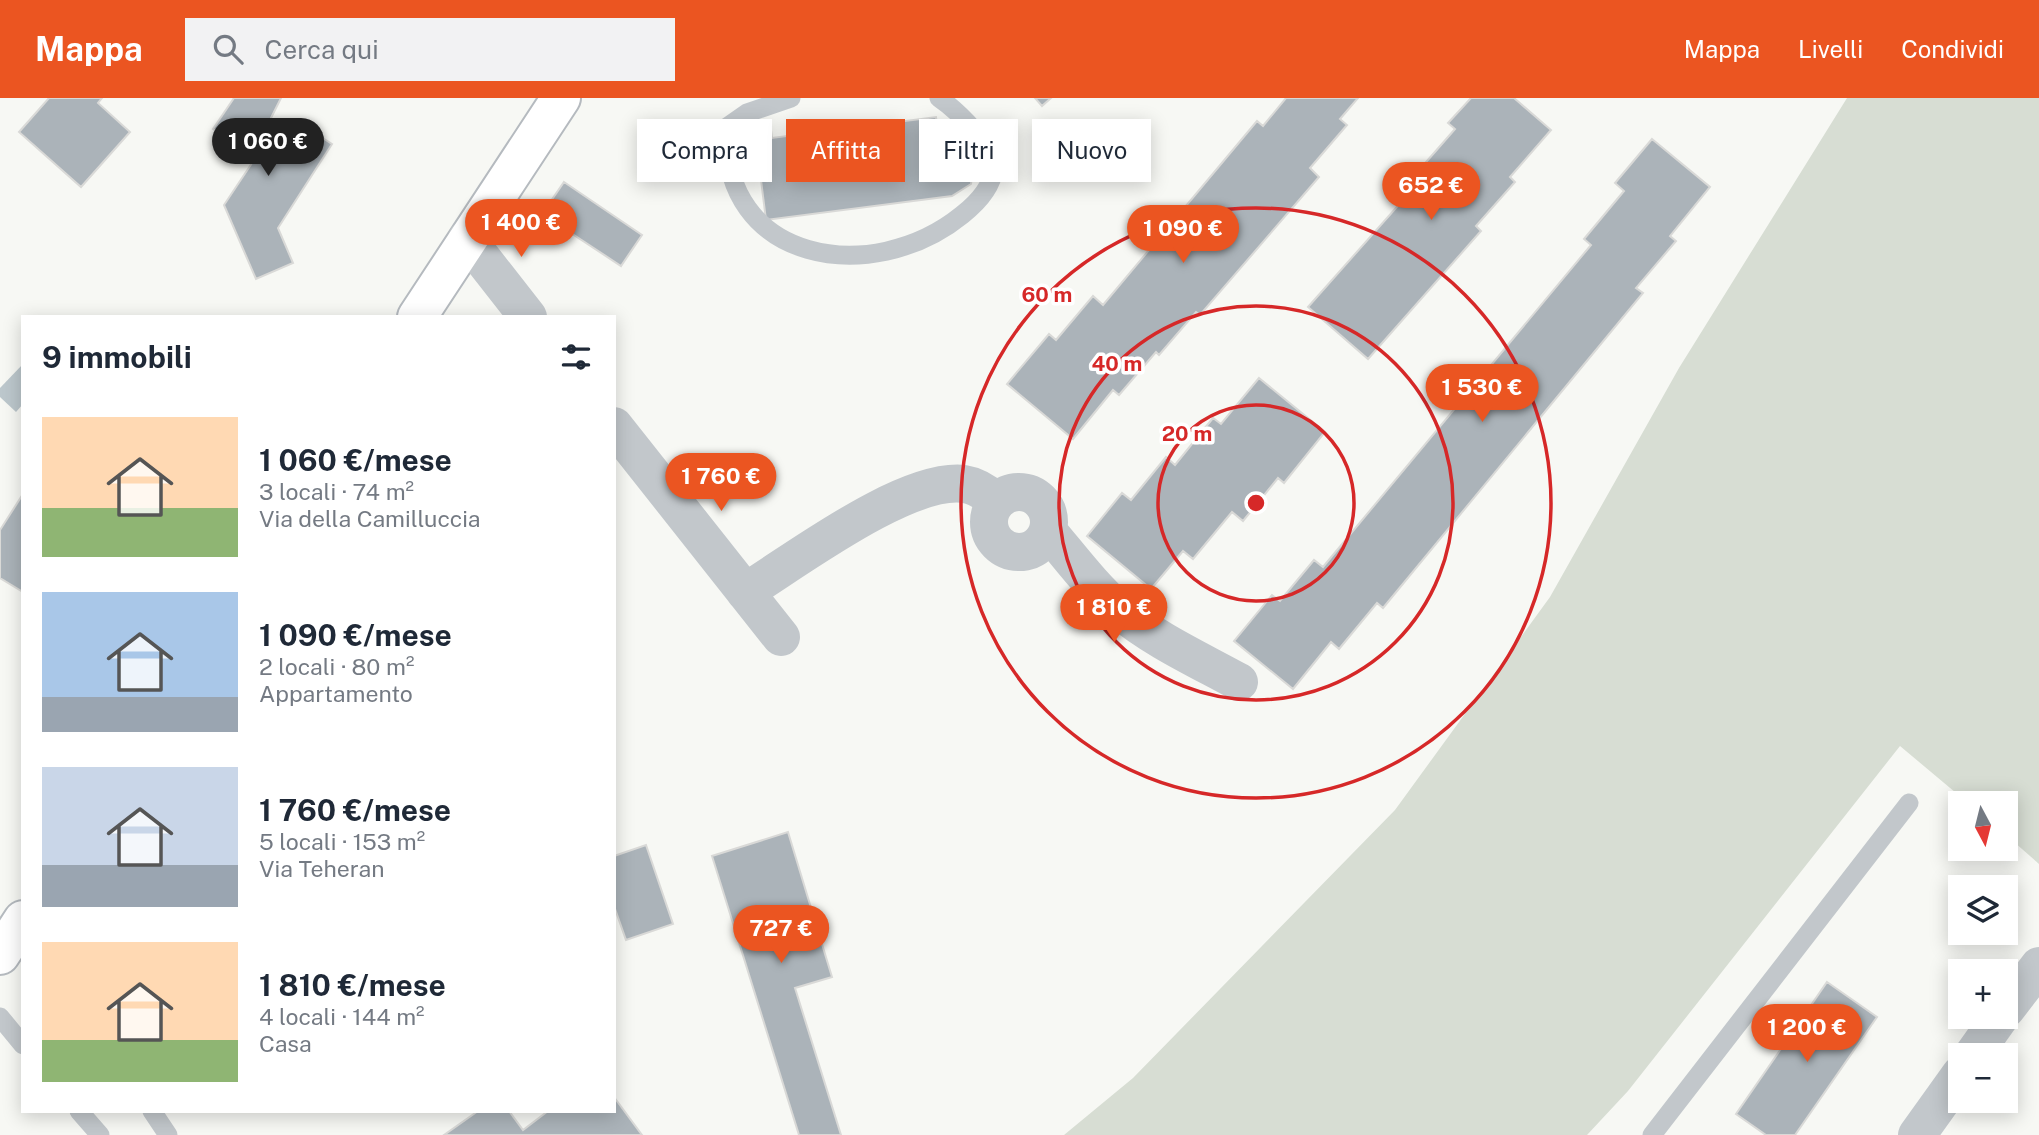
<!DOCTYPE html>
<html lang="it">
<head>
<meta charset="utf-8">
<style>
  :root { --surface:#fff; --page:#f2f2f3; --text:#1f2937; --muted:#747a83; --accent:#eb5521 }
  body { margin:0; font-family:"Public Sans",sans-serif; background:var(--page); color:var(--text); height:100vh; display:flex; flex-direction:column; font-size:26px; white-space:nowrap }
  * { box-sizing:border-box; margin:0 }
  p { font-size:23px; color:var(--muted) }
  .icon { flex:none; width:38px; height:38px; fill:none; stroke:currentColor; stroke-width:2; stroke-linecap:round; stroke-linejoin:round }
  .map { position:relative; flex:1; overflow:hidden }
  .panel { position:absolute; left:21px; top:217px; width:595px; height:798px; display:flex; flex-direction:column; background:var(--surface); border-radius:0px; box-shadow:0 4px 18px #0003 }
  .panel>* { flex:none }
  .hud { position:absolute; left:637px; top:21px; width:665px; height:63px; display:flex; gap:14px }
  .needle { width:46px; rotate:173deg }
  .controls { position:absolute; left:1948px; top:693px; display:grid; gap:14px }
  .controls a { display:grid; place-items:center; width:70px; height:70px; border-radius:0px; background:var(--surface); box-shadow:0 4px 18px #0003; font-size:35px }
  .price { position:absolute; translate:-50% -60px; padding:0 16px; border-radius:24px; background:var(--accent); color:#fff; font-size:23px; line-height:46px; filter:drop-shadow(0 2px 4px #0008) }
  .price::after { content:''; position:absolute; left:50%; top:42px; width:21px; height:16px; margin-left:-10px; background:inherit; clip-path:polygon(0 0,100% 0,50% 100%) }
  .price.on { background:#222; color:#fff }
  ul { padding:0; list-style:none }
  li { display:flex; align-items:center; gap:21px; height:175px; padding:0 21px }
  li span { display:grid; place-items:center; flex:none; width:196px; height:140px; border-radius:0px; color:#555 }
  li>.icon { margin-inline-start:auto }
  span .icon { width:84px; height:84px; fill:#fffc; stroke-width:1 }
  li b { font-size:30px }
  h2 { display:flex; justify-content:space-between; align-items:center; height:84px; padding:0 21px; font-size:30px }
  .pill { padding:0 24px; border-radius:0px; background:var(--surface); box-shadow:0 4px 18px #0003; font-size:24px; line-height:63px }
  .pill.on { background:var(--accent); color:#fff }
  header { display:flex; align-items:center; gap:42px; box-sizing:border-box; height:98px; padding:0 35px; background:var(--accent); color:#fff }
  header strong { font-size:33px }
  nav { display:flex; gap:38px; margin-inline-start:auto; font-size:24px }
  .search { width:490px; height:63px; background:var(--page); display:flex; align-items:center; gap:18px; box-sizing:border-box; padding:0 24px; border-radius:0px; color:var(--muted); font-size:26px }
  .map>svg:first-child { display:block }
  .green { fill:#d7ddd3 }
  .water { fill:#bcc7cc }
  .building { fill:#abb3b9; stroke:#d9d9d7; stroke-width:2 }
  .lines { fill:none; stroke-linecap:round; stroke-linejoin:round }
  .secondary-casing { stroke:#b5babf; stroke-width:42 }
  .lane { stroke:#c2c7cb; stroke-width:19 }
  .street { stroke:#c2c7cb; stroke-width:38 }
  .secondary { stroke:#fff; stroke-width:38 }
  .ring { fill:none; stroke:#d62828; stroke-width:3.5 }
  .centre { fill:#d62828; stroke:#fff; stroke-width:3.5 }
  .ring-label { font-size:21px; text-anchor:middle; font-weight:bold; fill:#d62828; stroke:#fff; stroke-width:7; stroke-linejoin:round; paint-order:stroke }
</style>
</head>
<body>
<header>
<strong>Mappa</strong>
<div class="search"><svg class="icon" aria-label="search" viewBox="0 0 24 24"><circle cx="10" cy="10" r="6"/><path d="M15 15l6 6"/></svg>Cerca qui</div>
<nav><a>Mappa</a><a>Livelli</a><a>Condividi</a></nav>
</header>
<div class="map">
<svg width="2039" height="1037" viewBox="0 0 2039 1037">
  <rect width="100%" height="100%" fill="#f7f8f4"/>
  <path class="green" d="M1847,0H2039V766L2006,737V705H1968L1900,648L1628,993L1587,1037H1064L1133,980L1395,712L1550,499L1679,270Z"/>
  <path class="water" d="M23,266V306L16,314L0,299V290Z"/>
  <path class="building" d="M49,0H102L98,5L130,34L81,89L19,34Z
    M234,0H281L271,20L293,34L299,25L332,46L278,130L293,165L256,181L224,107L256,59L213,31Z
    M1035,0H1051L1042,8Z
    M1286,0H1358L1340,21L1347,27L1310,70L1319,79L1200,217L1196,214L1159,257L1156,254L1119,297L1113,292L1073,341L1007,286L1049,236L1056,242L1093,198L1103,207L1257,23L1263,28Z
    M1471,0H1514L1551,32L1510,79L1515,84L1476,128L1481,133L1368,261L1308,209L1419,84L1413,79L1455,31L1448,25Z
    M936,19L939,43H957L965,48L974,67L971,86L952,98L766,122L760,74L743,76L738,36L771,32L772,40Z
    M1652,41L1710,89L1670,138L1676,143L1636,190L1643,195L1383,510L1377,505L1339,551L1331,544L1293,591L1234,543L1272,497L1280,503L1314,462L1323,469L1591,147L1584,141L1624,93L1615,85Z
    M564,84L642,137L621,168L542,116Z
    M1259,280L1325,334L1284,385L1278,380L1243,423L1232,414L1193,461L1183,453L1151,491L1087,438L1122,395L1131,402L1166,359L1175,367L1213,320L1221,326Z
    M23,396V494L0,480V432Z
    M788,734L832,879L795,890L841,1037H799L712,758Z
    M646,747L673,826L626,842L614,808V758Z
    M1827,884L1877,919L1795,1037H1766L1736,1016Z
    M614,999L642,1037H444L478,1013H509L523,1032L548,1013H614Z"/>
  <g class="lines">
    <defs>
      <path id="secondary" d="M417,219L561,0
        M0,857L23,822"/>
    </defs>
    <use href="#secondary" class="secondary-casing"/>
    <path class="lane" d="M791,0L747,15L727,29C719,165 872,190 962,117C976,106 992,89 994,70C996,49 955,11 939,0
      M0,919L23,947
      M79,1013L100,1037
      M152,1013L168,1037
      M1652,1037L1909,705"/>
    <path class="street" d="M467,141L528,219
      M614,328L781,539
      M989 424a30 30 0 1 1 60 0a30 30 0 1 1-60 0Z
      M1048,433C1071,460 1093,490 1120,513C1155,542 1199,562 1239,584
      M745,494C795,463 906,379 964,386C977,388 987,395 996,403
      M2006,911L2039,868
      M1973,957L2000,919
      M1917,1037L1960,977"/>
    <use href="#secondary" class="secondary"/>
  </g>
  <g class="ring">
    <circle cx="1256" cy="405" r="98"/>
    <circle cx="1256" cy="405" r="197"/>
    <circle cx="1256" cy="405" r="295"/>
  </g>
  <circle cx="1256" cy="405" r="10" class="centre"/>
  <g class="ring-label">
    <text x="1047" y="204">60 m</text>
    <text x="1117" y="273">40 m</text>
    <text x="1187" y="343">20 m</text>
  </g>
</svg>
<div class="controls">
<a><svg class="needle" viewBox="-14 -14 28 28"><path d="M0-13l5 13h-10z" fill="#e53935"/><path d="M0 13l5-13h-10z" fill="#747a83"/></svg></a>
<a><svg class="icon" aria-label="layers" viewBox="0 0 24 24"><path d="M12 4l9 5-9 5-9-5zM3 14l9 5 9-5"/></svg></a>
<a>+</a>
<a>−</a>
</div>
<b class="price on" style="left:268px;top:80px">1 060 €</b>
<b class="price" style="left:1431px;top:124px">652 €</b>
<b class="price" style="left:521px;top:161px">1 400 €</b>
<b class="price" style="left:1183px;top:167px">1 090 €</b>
<b class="price" style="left:1482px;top:326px">1 530 €</b>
<b class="price" style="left:721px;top:415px">1 760 €</b>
<b class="price" style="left:1114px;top:546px">1 810 €</b>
<b class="price" style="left:781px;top:867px">727 €</b>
<b class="price" style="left:1807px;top:966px">1 200 €</b>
<div class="hud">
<a class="pill">Compra</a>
<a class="pill on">Affitta</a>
<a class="pill">Filtri</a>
<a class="pill">Nuovo</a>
</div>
<section class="panel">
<h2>9 immobili<svg class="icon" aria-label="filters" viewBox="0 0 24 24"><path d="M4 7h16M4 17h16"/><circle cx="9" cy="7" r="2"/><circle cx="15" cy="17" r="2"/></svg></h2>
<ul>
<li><span style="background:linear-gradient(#ffd9b3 65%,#8fb573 0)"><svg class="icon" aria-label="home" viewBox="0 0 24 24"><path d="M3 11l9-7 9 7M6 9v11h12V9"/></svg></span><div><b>1 060 €/mese</b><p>3 locali · 74 m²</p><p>Via della Camilluccia</p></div></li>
<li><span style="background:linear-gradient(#a9c7e8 75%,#9aa5b1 0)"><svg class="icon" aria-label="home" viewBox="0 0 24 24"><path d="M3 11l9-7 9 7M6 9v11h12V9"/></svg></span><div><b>1 090 €/mese</b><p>2 locali · 80 m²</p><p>Appartamento</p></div></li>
<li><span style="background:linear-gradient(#c9d6e8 70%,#9aa5b1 0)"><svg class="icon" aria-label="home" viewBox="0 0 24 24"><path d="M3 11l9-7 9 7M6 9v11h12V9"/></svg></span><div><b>1 760 €/mese</b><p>5 locali · 153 m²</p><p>Via Teheran</p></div></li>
<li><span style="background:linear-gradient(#ffd9b3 70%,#8fb573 0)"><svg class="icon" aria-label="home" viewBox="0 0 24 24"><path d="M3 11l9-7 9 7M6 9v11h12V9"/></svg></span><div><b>1 810 €/mese</b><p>4 locali · 144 m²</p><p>Casa</p></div></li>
</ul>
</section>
</div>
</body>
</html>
